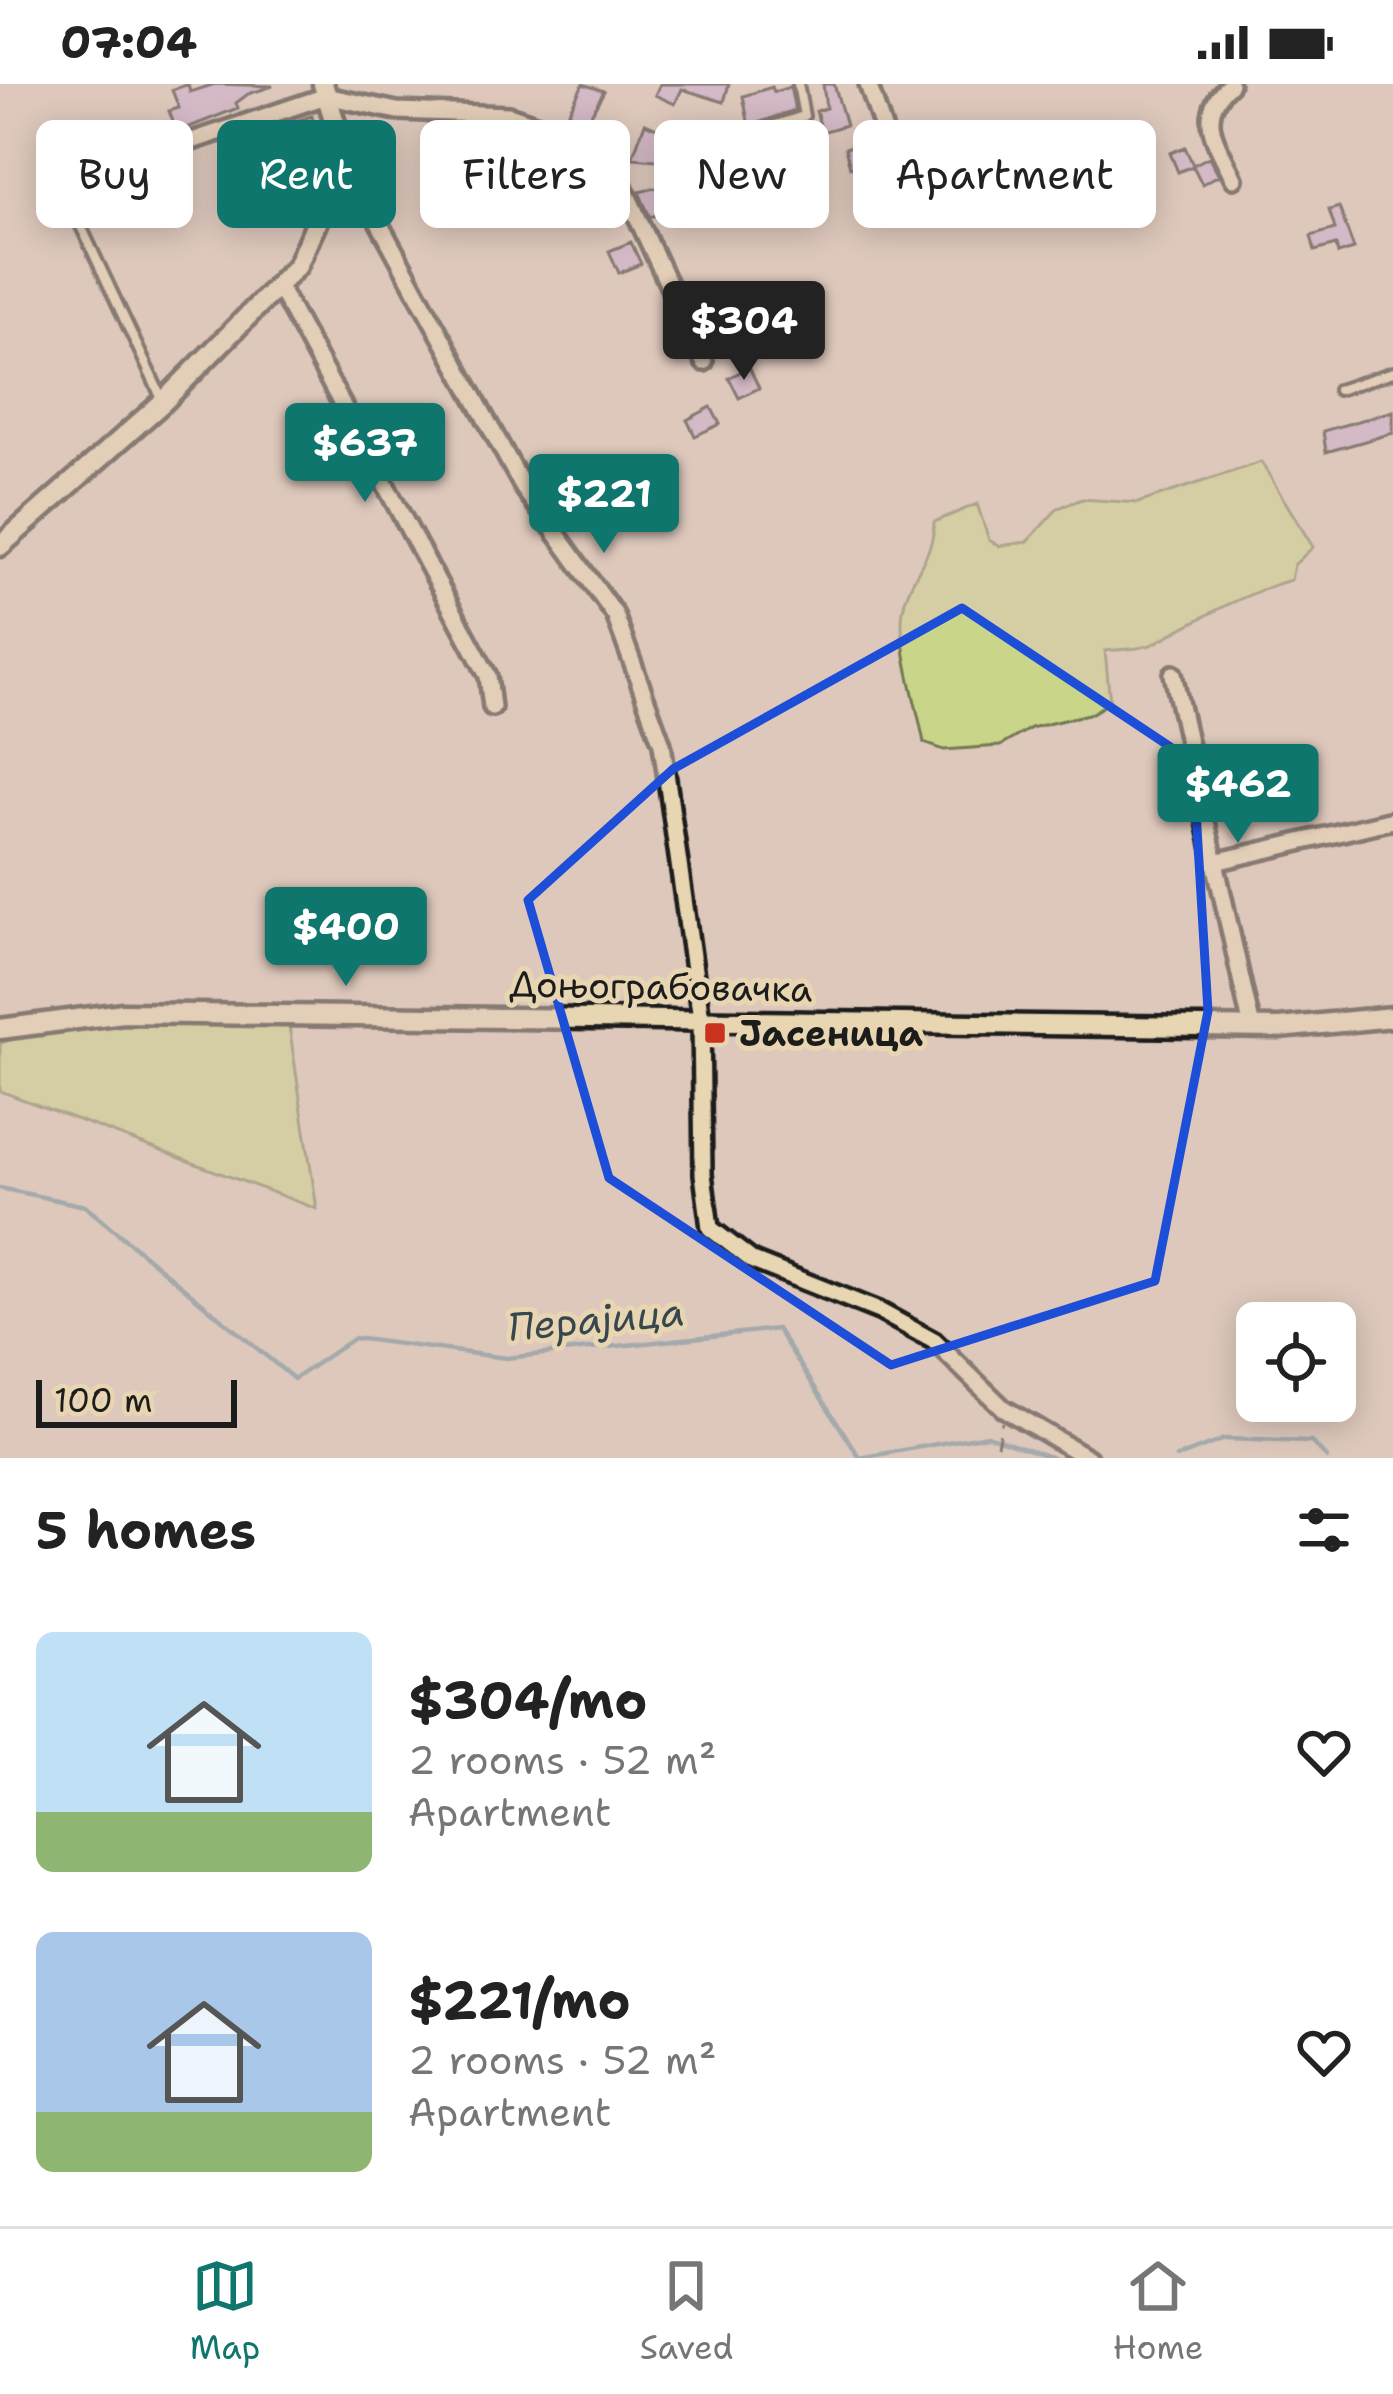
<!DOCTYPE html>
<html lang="en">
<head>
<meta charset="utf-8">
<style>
  :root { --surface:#fff; --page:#f2f2f2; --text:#222; --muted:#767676; --line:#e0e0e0; --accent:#0f766e }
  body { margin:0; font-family:"Shantell Sans",sans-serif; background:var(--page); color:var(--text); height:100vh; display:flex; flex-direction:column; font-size:45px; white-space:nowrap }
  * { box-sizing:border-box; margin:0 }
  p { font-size:39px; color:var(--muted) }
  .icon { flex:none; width:66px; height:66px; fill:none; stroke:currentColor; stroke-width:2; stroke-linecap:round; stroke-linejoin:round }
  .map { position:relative; height:1374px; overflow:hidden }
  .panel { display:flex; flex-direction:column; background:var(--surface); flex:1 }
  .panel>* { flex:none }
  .hud { position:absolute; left:36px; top:36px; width:1323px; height:108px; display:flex; gap:24px }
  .tools { position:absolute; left:1236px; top:1218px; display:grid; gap:24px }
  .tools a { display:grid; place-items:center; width:120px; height:120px; border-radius:18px; background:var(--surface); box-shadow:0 6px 30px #0003; font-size:60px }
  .scale { position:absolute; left:36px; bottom:30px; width:201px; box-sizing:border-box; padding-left:12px; border:6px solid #1c1c1c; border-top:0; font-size:33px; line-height:42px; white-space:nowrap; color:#1c1c1c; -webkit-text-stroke:9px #e8d6b3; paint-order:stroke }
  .price { position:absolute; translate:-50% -102px; padding:0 27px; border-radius:12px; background:var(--accent); color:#fff; font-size:39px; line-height:78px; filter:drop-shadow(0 3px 6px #0008) }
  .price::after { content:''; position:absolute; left:50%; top:72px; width:36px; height:27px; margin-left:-18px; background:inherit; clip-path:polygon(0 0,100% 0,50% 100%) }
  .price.active { background:#222; color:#fff }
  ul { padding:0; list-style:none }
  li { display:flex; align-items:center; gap:36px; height:300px; padding:0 36px }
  li span { display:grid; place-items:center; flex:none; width:336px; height:240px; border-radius:18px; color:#555 }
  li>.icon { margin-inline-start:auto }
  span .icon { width:144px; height:144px; fill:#fffc; stroke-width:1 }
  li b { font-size:51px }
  h2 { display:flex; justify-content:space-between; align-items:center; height:144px; padding:0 36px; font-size:51px }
  .pill { padding:0 42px; border-radius:18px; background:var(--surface); box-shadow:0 6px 30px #0003; font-size:42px; line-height:108px }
  .pill.active { background:var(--accent); color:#fff }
  .status { display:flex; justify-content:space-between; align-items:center; height:84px; padding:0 60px; background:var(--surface); direction:ltr }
  .status svg { height:33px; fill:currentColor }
  .menu { display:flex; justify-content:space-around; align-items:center; height:168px; border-top:3px solid var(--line); background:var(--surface); font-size:33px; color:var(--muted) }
  .menu a { display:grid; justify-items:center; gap:6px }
  .menu .active { color:var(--accent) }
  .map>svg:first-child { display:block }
  .green { fill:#c9d68a; stroke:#727953; stroke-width:3 }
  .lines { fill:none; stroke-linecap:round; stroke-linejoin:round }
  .stream { stroke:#5d8397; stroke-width:4.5 }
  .building { fill:#c7a7d2; stroke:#1c1c1c; stroke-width:3 }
  .service-casing { stroke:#1c1c1c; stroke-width:16 }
  .minor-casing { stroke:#1c1c1c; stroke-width:24 }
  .tertiary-casing { stroke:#1c1c1c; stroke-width:27 }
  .path { stroke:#1c1c1c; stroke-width:3; stroke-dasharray:12 9; stroke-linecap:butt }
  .service { stroke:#e8d6b3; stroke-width:8 }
  .minor { stroke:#e8d6b3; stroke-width:15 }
  .tertiary { stroke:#e8d6b3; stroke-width:18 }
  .marked { fill:none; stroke:#1d4ed8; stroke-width:9; stroke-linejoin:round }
  .poi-dot { fill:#c8321e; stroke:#e8d6b3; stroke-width:4.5 }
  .labels { text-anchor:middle; stroke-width:10; stroke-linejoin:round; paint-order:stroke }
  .street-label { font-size:36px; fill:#1c1c1c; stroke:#e8d6b3 }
  .poi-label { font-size:36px; font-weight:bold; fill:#1c1c1c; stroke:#e8d6b3; text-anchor:start }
  .water-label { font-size:39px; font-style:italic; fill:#37474f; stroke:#e8d6b3 }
</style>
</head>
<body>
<div class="status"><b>07:04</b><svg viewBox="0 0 49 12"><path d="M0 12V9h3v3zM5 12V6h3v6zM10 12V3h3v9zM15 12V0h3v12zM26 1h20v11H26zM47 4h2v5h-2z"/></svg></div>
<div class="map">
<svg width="1393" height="1374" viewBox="0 0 1393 1374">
  <rect width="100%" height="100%" fill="#dec8bc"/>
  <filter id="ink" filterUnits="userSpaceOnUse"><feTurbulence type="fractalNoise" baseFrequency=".00833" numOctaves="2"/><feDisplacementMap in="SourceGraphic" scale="24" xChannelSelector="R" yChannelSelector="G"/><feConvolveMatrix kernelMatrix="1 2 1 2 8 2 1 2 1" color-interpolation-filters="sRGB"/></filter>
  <g filter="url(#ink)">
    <path class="green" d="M1261,378L1313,463L1294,481L1291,496C1246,508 1194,538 1153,560C1141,566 1119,565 1105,567L1110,618L1092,629L1031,644L1000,662L944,666L924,659C918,624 897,560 903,526C908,493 934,474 934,438L977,420L989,456L999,462L1027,458L1058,424L1082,415L1138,419Z
      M145,936L289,942L317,1125L0,1007V959L30,950Z"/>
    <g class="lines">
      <path class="stream" d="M0,1104L85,1122L294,1295L354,1254L506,1274L777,1245L860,1374L987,1351L1053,1374
        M1176,1374L1224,1355L1311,1358L1327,1374"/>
    </g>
    <path class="building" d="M188,0L190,8L215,0L273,2L248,10L236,19L238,24L177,48L169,27L179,24L172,6Z
      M583,0L604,7L585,41L566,33Z
      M660,0H729L724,18L682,5L675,20L655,11Z
      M823,0H834L846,41L822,48L816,27L826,24Z
      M772,3L774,8L790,3L795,26L749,42L743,12Z
      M312,32L319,70L229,100L226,91L234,88L225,59Z
      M645,39L676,52L668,77L632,74Z
      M798,43L819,95L801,99L792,65L780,69L774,50Z
      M869,57L874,76L850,83L845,64Z
      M1185,63L1193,81L1209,73L1219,91L1202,100L1193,82L1178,88L1170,69Z
      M303,94L312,116L292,128L280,108Z
      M659,103L666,128L650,133L639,108Z
      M1339,123L1354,165L1338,170L1336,161L1315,167L1311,152L1335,145L1329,126Z
      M631,158L641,180L619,189L609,167Z
      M749,283L759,304L739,314L729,294Z
      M711,323L720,340L695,352L687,336Z
      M1393,327V349L1326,368L1323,347Z"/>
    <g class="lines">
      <defs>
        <path id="service" d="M765,68L763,45L804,32L798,0
          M65,75L78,136L163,317
          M1338,306L1393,288"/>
        <path id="minor" d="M868,0L888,59
          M1230,0C1194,32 1217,59 1234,95
          M192,57L326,12L397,27L509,31L538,41L617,89L704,278
          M342,71L523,403L615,531L662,660L701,935L703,1090L710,1144L753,1177L879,1227L934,1257L1003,1324L1088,1374
          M280,205L488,592L492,623
          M1173,590L1252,944
          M1215,778L1393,736"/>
        <path id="tertiary" d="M0,462L163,318L297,182L341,83L340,55L323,0
          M0,945L123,929L1279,944L1393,933"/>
      </defs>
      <use href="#service" class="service-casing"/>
      <use href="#minor" class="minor-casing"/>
      <use href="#tertiary" class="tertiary-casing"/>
      <path class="path" d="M997,1361L1002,1338"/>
      <use href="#service" class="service"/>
      <use href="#minor" class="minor"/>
      <use href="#tertiary" class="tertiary"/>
    </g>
  </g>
  <path d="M0 0H1393V1374H0ZM962,524L1193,678L1208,927L1155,1197L891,1281L609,1094L528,816L673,685Z" fill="#dec8bc" fill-opacity=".55" fill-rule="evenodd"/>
  <path class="marked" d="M962,524L1193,678L1208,927L1155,1197L891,1281L609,1094L528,816L673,685Z"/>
  <rect class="poi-dot" x="703" y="937" width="24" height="24" rx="6"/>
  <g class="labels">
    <g class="street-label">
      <text transform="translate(661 902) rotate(1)" y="13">Доњограбовачка</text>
    </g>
    <g class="poi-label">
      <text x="739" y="962">Јасеница</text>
    </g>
    <g class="water-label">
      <text transform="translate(596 1235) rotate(-5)" y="14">Перајица</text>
    </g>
  </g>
</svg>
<div class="tools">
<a><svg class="icon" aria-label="locate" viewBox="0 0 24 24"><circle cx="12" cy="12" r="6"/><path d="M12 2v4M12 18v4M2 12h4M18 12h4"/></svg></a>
</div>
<div class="scale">100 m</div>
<b class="price active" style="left:744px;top:299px">$304</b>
<b class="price" style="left:365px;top:421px">$637</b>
<b class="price" style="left:604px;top:472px">$221</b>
<b class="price" style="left:1238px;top:762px">$462</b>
<b class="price" style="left:346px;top:905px">$400</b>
<div class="hud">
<a class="pill">Buy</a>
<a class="pill active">Rent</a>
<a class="pill">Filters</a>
<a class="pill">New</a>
<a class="pill">Apartment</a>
</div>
</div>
<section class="panel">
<h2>5 homes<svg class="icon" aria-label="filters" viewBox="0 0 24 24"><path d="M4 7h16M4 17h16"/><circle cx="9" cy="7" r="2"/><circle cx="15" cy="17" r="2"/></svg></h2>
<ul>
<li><span style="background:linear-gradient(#bfe0f5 75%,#8fb573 0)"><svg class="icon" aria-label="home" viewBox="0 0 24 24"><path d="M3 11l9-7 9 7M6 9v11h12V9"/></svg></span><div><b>$304/mo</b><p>2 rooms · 52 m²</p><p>Apartment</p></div><svg class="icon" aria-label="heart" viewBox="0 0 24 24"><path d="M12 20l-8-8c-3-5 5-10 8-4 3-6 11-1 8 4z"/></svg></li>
<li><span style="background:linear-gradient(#a9c7e8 75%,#8fb573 0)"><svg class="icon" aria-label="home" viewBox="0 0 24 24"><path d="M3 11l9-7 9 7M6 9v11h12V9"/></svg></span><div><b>$221/mo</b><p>2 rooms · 52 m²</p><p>Apartment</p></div><svg class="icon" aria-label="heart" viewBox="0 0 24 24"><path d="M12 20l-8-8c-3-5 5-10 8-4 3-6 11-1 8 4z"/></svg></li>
</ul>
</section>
<nav class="menu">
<a class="active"><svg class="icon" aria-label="map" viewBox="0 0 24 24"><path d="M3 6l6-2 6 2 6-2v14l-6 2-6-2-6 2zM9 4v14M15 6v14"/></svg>Map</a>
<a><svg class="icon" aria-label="saved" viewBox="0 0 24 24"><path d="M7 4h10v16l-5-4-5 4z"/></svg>Saved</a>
<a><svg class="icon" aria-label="home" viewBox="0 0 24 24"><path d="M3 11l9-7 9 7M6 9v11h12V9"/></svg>Home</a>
</nav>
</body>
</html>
